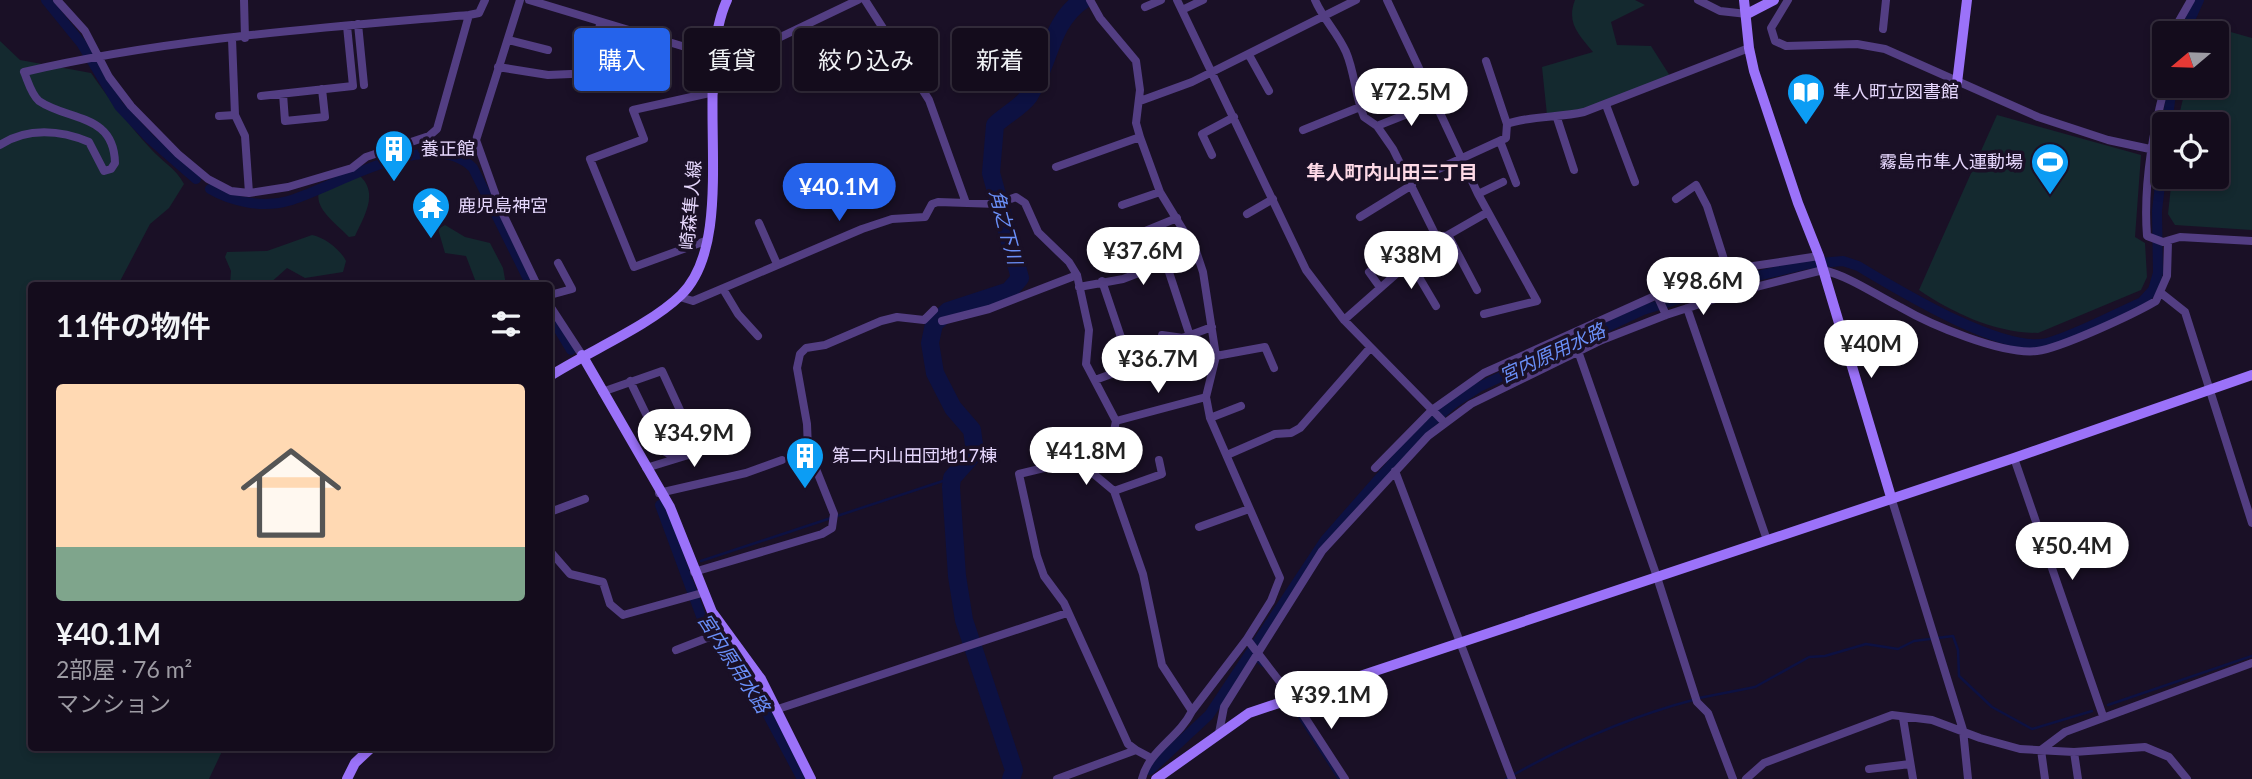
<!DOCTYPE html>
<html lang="ja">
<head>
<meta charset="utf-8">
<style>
  :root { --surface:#140c1c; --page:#211a29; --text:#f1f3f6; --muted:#9d9ba3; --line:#332c3b; --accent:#2563eb }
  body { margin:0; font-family:Lato,"Noto Sans JP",sans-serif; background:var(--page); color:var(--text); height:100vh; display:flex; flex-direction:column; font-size:26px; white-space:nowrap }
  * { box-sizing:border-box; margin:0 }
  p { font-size:23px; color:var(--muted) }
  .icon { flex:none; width:38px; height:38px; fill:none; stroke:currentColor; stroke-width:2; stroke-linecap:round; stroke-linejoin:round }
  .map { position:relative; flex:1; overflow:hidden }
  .details { position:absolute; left:28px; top:282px; width:525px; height:469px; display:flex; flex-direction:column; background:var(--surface); border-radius:7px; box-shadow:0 4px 10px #0003,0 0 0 2px var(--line) }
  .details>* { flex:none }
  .banner { position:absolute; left:574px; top:28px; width:665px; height:63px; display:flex; gap:14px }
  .needle { width:46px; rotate:251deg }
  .fabs { position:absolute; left:2152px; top:21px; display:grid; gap:14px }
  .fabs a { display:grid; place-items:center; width:77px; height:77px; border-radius:7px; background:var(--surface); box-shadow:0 4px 10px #0003,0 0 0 2px var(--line); font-size:35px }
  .price { position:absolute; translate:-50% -60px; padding:0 16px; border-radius:24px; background:#fff; color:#222; font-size:23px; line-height:46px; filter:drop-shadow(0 2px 4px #0008) }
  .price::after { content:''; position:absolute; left:50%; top:42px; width:21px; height:16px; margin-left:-10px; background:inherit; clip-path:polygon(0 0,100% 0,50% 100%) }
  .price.current { background:var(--accent); color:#fff }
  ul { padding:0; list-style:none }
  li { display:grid; align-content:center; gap:14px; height:371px; padding:0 28px }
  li+li { border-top:2px solid var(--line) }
  li span { display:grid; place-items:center; height:217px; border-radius:7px; color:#555 }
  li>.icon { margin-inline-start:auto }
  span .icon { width:126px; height:126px; fill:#fffc; stroke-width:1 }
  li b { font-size:30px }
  h2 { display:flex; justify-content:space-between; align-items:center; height:84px; padding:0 28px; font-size:30px }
  .pill { padding:0 24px; border-radius:7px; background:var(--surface); box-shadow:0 4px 10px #0003,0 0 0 2px var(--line); font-size:24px; line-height:63px }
  .pill.current { background:var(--accent); color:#fff }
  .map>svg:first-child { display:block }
  .green { fill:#14292f }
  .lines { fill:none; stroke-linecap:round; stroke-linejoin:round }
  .stream { stroke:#0d1142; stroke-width:2.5 }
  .canal { stroke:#0d1142; stroke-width:10 }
  .river { stroke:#0d1142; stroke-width:18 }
  .street { stroke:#533e83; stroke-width:8 }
  .secondary { stroke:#9b72f9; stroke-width:10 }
  .labels { text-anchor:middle; stroke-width:7; stroke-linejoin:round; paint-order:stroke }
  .poi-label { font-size:18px; fill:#e6d7fd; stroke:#1a1026; text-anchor:start }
  .street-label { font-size:18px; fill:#e6d7fd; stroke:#1a1026 }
  .neighbourhood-label { font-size:19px; font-weight:bold; fill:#fdd9e6; stroke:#1a1026 }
  .water-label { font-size:19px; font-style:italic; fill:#6a8ff8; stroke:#1a1026 }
</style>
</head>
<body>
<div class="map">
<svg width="2252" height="779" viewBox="0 0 2252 779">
  <rect width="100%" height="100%" fill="#1a1026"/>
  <path class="green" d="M1575,0H1635L1645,5L1611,22L1617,45L1651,46L1670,76L1585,109L1547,115L1542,67L1593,52C1579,35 1566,23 1575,0Z
    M2206,25L2252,38V230L2175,225L2168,214L2172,177H2217V124H2177L2186,86H2217V33H2203Z
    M0,41L20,60L91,73C109,99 128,124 150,148C161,161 176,168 184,184L169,208L150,224L118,285H32V747H224L209,779H0Z
    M1997,115L2141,155L2135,237L2145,243L2147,277L2141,290L2038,333C1995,333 1953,313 1919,290Z
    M360,176C379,194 364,216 355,236L349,237C338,225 314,209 319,192Z
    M445,225L465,237L490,243L503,268L506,285H477L466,256L445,253L438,229Z
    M312,235C324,237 341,250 346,261L343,272L305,278L287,268L268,285H230L231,271L225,257L227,252L267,251Z"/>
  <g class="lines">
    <path class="stream" d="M837,516L952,478
      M701,561L831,518
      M681,567L684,566
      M1251,656L1263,666
      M1699,698L1755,687L1809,657L1825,656L1866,644L1898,649L1914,641L1953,636L1958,650L1959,676L1992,707L2032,729L2092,711
      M2108,705L2252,656
      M1292,706L1339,779
      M1506,779C1564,746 1628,717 1693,700"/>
    <path class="canal" d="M46,0L81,43L119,106L150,139L196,179
      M2184,33L2199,0
      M2167,124L2172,86
      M210,189C232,202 263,208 288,201C334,188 431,125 473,168L531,285
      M550,315L571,350
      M660,505L701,616L752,685L802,779
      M1150,770L1209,715L1325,540L1419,433L1454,403L1479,387L1643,310L1744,279L1808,264L1843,261L1858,266C1897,289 2002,354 2047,343C2074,336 2115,314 2142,302L2153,290L2158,273L2157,211L2165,141"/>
    <path class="river" d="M1011,779L1014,770L964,620L957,576L951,487L952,478L975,452L972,430L953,408L935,373L930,343L934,324L948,311L1009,291L1020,278L991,173L995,125C1005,115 1020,108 1029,96C1050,64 1049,23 1083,0"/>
    <path class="street" d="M57,0L85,31L109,77L131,106L178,154L208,179L231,191L249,193L288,187L352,168L366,157L429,136L437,129L469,15
      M244,0L245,38
      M520,0L476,140L501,210L537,285
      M529,0L682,46L745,54L858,0
      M865,0L929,100L966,203
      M1090,0L1100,18L1136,61L1140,90L1136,123L1140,137L1160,192L1196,251L1203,272L1216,356L1206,397L1210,418L1280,578L1271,601L1247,639L1293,699L1345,779
      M1177,0L1306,270L1344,320L1445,423
      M1315,0C1323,19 1337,32 1346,52C1355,73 1355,96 1364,117L1377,126L1393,149L1437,238
      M1387,0L1478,194L1537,301L1484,314
      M1698,0L1720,11L1747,14
      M1788,0L1771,28L1775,41L1786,46L1857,44L1885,49L2038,117L2108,140L2150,149
      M1145,7L1161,0
      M1182,10L1203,0
      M358,24L364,85
      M1883,29L1886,0
      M2177,33L2179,21L2191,0
      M232,39L235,115L245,136L249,193
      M508,40L548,50
      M1249,55L1269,91
      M1486,61L1507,124
      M498,67L548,75L571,74
      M594,70L600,23
      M2165,86C2152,135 2143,185 2147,236L2163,242L2180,237L2252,241
      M283,94L285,121L325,117L322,89
      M261,96L353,86L347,26
      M1140,101L1192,82L1356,0
      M1606,105L1635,182
      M219,116L235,115
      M1557,118L1574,170
      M1377,126L1435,103
      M1303,130L1360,107
      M1500,141L1516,183
      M0,145C27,127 61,130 89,142L104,171L111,169L115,163C114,113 68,121 39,101C31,94 28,81 24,72C169,38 321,28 469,15L479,13L485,0
      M1212,155L1202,134L1234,117
      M1056,167L1140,137
      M1410,182L1506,138L1507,124C1532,115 1559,118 1584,112L1749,48
      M1478,194L1503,182
      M1676,199L1696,185L1707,206L1728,272
      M1122,205L1160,192
      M1247,214L1273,199
      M1360,217L1412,185
      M759,223L777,264
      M1448,235L1477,290
      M1133,236L1177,218
      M708,240L634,267L590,159L644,139L633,110L714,92
      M1410,262L1436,306
      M1166,263L1190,336
      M1369,272L1379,286
      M1102,281L1131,367
      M1079,287L1123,279L1196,251
      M723,289L738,314L758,336
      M2161,293L2185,312L2252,523
      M550,295L572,289L558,263
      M680,297L693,301L862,229L892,219L925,217L932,204L938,202L997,204L1016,197L1025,203L1038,232L1069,262L1077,275L1089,330L1086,364L1116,421L1111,445L1077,460L1019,474L1037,556L1044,576L1064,603L1128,744L1136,750
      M550,306L582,355
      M1687,308L1767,540
      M1666,315L1657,295L1740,268L1819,256
      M1344,320L1437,238L1448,235L1488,212
      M942,321L989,309L1077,275
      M1162,335L1183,338
      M1578,351L1656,574L1697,702L1708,713L1733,779
      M1181,352L1177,340L1212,327
      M1216,356L1265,347L1274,368
      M1095,380L1147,361
      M602,392L662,371L696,445L669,454L664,451L630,381
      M1210,418L1241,406
      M1116,421L1206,397
      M696,445L722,435
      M1227,455L1275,434L1291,433L1300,428L1370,348
      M2014,458L2103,716
      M1077,460L1114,491
      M646,468L734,441
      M1375,468L1432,410L1484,373L1657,295
      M1395,471L1512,779
      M659,493L746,473L782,460
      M1891,497L1963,730L1968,779
      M550,512L585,499
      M1199,527L1249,509
      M550,551L570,574L603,582L610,604L623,615L702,593
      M694,572L822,534L832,528L834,514L808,449L807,424L797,368L800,354L806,348L825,345L881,321L897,317L924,320L934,310
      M676,650L725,631
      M778,709L1067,613
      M1192,711L1247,639
      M1903,718L1913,779
      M1219,733L1224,707L1322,551L1428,436L1471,404L1602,340L1666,315L1740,291L1823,270C1851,277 1874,294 1900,307C1931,325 2002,355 2037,351C2061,348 2134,314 2156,301L2167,276L2168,242
      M2074,752L2078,779
      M1869,769L1910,764
      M1057,779L1136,750L1151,758
      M1142,779C1149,750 1179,738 1192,711L1162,665L1143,574L1114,491L1162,474L1159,460
      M1746,779L1764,763L1892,715L1932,720L1980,738L2020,749L2074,752L2145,747L2169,757L2187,779
      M2045,779L2041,750L2065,732L2252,663"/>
    <path class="secondary" d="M1744,0L1749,48L1754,71L1798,203L1819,256L1891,497
      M1747,14L1774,0
      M1957,83L1967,0
      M582,355L670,507L712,612L761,679L811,779
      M550,376C589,351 649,326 681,295C741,237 691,78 727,0
      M347,779L355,763L372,747
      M1156,779L1249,713L2014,458L2252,375"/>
  </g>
  <defs>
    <symbol id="library-pin" viewBox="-11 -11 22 30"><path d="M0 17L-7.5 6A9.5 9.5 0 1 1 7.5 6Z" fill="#0c9df4" stroke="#1a1026"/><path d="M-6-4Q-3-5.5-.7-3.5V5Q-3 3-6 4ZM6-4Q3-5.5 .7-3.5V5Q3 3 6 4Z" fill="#fff"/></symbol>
    <symbol id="building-pin" viewBox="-11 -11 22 30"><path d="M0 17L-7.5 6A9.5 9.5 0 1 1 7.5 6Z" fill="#0c9df4" stroke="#1a1026"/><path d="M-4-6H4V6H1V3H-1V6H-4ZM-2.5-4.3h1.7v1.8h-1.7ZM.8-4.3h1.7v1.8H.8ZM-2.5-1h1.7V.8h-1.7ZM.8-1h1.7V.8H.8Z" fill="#fff"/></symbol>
    <symbol id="stadium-pin" viewBox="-11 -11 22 30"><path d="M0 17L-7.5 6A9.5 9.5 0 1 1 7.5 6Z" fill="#0c9df4" stroke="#1a1026"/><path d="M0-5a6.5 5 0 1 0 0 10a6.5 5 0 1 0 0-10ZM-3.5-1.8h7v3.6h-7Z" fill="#fff"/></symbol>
    <symbol id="temple-pin" viewBox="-11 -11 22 30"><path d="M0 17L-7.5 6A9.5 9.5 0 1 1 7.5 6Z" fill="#0c9df4" stroke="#1a1026"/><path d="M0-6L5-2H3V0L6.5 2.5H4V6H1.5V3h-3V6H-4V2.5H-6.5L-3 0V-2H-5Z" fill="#fff"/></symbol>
  </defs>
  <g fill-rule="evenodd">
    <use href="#library-pin" x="1784" y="70" width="44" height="60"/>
    <use href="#building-pin" x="372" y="127" width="44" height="60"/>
    <use href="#stadium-pin" x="2028" y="140" width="44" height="60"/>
    <use href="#temple-pin" x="409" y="184" width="44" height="60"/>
    <use href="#building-pin" x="783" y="434" width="44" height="60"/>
  </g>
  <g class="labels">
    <g class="poi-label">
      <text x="1833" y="98">隼人町立図書館</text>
      <text x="421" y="155">養正館</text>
      <text x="2023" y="168" text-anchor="end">霧島市隼人運動場</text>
      <text x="458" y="212">鹿児島神宮</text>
      <text x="832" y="462">第二内山田団地17棟</text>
    </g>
    <g class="street-label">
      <text transform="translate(691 205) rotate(-85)" y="6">崎森隼人線</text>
    </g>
    <g class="neighbourhood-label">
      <text x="1392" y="179">隼人町内山田三丁目</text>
    </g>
    <g class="water-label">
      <text transform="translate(1006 227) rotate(75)" y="7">角之下川</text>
      <text transform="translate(1552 353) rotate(-25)" y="7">宮内原用水路</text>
      <text transform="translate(734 663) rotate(57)" y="7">宮内原用水路</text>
    </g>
  </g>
</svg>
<div class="fabs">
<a><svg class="needle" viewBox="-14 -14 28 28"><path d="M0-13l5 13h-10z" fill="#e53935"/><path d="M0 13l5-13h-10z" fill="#9d9ba3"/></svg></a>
<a><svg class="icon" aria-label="locate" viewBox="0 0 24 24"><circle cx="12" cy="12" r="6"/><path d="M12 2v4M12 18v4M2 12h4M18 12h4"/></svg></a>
</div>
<b class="price" style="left:1411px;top:128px">¥72.5M</b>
<b class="price current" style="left:839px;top:223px">¥40.1M</b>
<b class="price" style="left:1143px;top:287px">¥37.6M</b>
<b class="price" style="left:1411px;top:291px">¥38M</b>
<b class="price" style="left:1703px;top:317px">¥98.6M</b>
<b class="price" style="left:1871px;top:380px">¥40M</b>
<b class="price" style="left:1158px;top:395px">¥36.7M</b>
<b class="price" style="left:694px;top:469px">¥34.9M</b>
<b class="price" style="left:1086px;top:487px">¥41.8M</b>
<b class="price" style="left:2072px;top:582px">¥50.4M</b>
<b class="price" style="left:1331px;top:731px">¥39.1M</b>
<div class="banner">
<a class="pill current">購入</a>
<a class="pill">賃貸</a>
<a class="pill">絞り込み</a>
<a class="pill">新着</a>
</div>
<section class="details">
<h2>11件の物件<svg class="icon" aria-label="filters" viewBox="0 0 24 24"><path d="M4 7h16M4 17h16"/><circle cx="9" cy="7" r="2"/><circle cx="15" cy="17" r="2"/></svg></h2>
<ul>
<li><span style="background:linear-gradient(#ffd9b3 75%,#7fa58c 0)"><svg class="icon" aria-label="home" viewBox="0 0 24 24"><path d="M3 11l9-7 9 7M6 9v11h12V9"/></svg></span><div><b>¥40.1M</b><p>2部屋 · 76 m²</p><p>マンション</p></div></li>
</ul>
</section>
</div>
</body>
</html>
